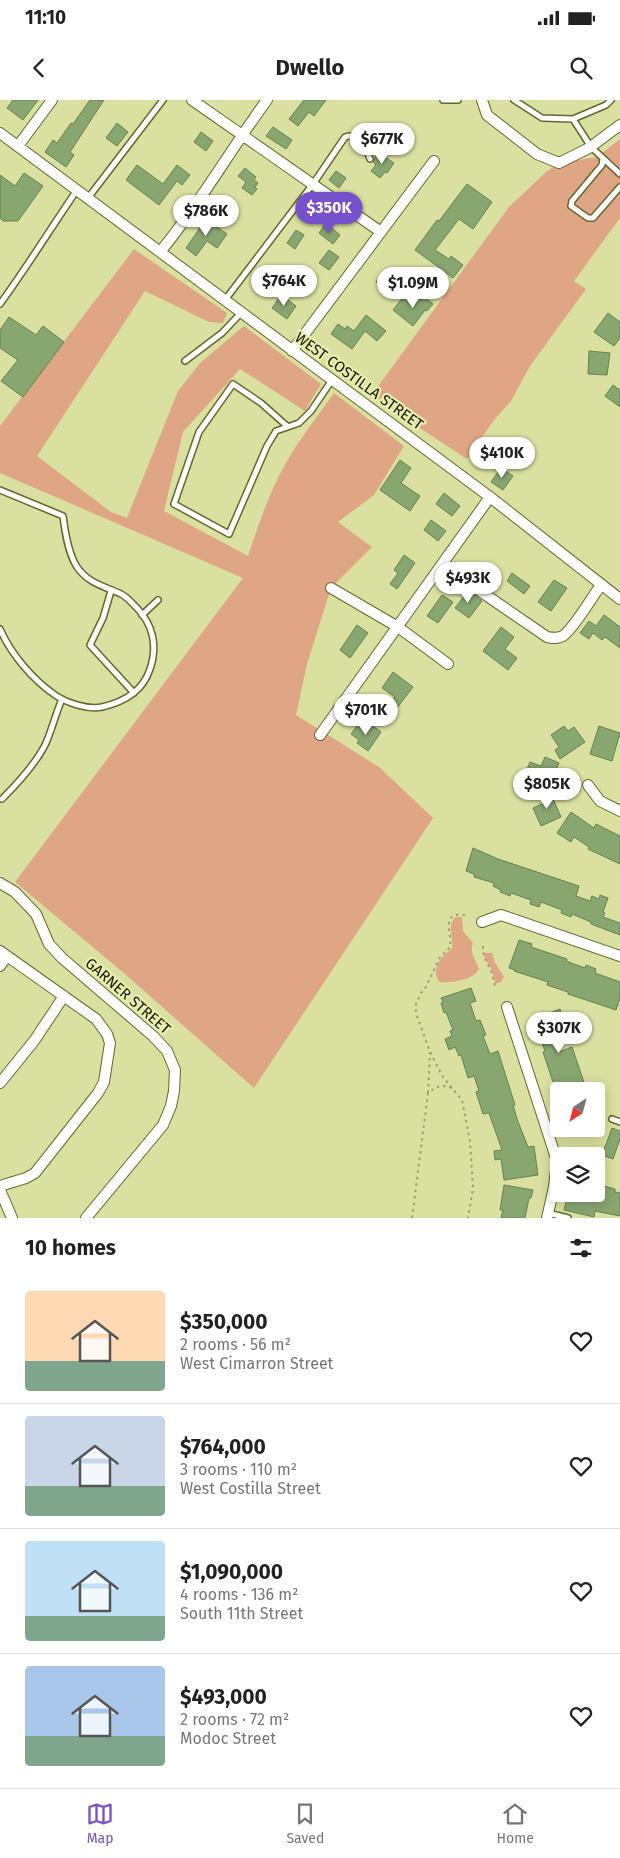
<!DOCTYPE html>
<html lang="en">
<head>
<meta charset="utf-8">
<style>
  :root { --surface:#fff; --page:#f6f6f6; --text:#222; --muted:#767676; --line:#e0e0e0; --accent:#7552cc }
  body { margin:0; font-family:"Fira Sans",sans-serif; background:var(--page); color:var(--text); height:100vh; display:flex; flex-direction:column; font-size:19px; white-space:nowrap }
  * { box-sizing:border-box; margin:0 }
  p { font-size:16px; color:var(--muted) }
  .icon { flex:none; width:28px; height:28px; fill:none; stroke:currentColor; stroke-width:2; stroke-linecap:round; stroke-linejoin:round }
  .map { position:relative; height:1118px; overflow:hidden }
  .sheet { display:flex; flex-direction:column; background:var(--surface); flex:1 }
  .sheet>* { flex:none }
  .needle { width:32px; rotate:216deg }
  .controls { position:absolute; left:550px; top:982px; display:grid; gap:10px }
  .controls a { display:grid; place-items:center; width:55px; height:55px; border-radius:5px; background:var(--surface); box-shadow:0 2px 12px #0003; font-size:25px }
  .price { position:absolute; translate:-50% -42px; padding:0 11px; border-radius:18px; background:#fff; color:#222; font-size:16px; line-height:32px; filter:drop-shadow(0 1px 2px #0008) }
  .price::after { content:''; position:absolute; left:50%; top:30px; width:15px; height:11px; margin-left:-8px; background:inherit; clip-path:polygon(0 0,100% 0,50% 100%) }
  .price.current { background:var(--accent); color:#fff }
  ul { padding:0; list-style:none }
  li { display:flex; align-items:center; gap:15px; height:125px; padding:0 25px }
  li+li { border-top:1px solid var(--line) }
  li span { display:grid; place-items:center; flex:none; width:140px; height:100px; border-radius:5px; color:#555 }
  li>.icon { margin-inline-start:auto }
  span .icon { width:60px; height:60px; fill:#fffc; stroke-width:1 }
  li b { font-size:21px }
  h2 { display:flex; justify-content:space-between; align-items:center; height:60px; padding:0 25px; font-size:21px }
  .status { display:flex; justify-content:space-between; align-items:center; height:35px; padding:0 25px; background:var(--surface); direction:ltr }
  .status svg { height:14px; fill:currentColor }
  header { display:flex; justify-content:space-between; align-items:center; height:65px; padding:0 25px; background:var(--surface); font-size:22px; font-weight:700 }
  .dock { display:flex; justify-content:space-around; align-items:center; height:70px; border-top:1px solid var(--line); background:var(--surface); font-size:14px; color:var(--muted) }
  .dock a { display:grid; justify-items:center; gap:2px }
  .dock .current { color:var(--accent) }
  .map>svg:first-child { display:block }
  .green { fill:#dea684 }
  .building { fill:#87a670; stroke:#65834e }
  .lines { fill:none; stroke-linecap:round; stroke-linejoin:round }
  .lane-casing { stroke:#64682b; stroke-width:8 }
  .street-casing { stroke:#64682b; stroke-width:12 }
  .path { stroke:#9ca06d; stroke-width:2; stroke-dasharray:2.5 4; stroke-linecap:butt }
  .lane { stroke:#fff; stroke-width:5 }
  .street { stroke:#fff; stroke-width:10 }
  .labels { text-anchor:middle; stroke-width:4.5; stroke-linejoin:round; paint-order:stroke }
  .street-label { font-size:15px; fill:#151600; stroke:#e7edac }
</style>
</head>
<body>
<div class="status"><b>11:10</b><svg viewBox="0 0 49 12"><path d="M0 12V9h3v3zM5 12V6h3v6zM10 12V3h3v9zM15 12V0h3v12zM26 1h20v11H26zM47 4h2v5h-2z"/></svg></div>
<header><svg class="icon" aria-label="back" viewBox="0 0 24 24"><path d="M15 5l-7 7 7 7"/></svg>Dwello<svg class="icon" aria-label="search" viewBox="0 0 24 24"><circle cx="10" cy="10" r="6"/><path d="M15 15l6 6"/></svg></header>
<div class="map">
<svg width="620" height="1118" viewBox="0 0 620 1118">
  <rect width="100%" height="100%" fill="#dae09f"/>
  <path class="green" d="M620,39V118L574,181L586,189L530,266L511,301L494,320L467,359L371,296L509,107L546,72L559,63L597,57Z
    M134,149L227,213L223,223L209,222L145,191L37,356L111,412L127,418L178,291L200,263L244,226L321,284L305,311L240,269L183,332L164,411L248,456C259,424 269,392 286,363C300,338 318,316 334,293L404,346L374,395L338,422L372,447L331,488L307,564L296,615L379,667L433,718L254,988L125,874L15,782L243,478L0,373V326Z
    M456,817H462L463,831L473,843C469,853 476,860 479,869C474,880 451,883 440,882C429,869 442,857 452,848C454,837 446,825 456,817Z
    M484,853H492L495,863L504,877L501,882L495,884L492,870L485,859Z"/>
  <path class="building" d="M13,0H38L23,20L7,8Z
    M90,0H104L70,52L74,55L66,67L45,52L53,40L57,43L71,23L73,24Z
    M304,0H326L314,16L309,12L298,26L289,19Z
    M117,23L128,32L117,46L106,38Z
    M387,23L408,37L401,49L379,34Z
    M273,27L292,40L286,49L266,36Z
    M201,32L213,41L206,51L194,42Z
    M378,52L394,63L387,73L385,72L380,78L371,71L376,65L373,62Z
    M137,65L163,84L177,65L190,75L182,85L177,81L159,105L126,80Z
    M245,68L256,77L254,80L258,83L255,87L257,89L252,95L242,88L246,82L238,76Z
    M336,71L346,78L339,88L329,80Z
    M24,73L43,86L18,121H3L0,118V75L15,86Z
    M467,84L492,102L473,129L459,119L435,150L449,159L451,156L463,165L453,178L415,150L437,120L439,121Z
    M206,119L227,134L217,148L207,141L196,156L186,148Z
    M326,123L340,135L333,144L319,133Z
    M296,130L304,135L295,149L287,143Z
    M329,150L339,157L329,170L319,163Z
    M391,168L397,172L387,190L376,182L383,172L387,174Z
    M419,193L433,204L427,211L425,210L413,226L393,210L403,197L411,203Z
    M281,195L296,206L287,219L272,208Z
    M608,213L620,222V238L614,246L594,232Z
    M366,215L386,231L377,241L365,231L352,249L331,234L338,224L345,229L347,226L354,231Z
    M9,217L36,235L43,226L64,242L23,297L1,281L18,260L0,248V230Z
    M589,251L610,253L607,275L588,274Z
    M613,285L620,290V307L605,296Z
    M400,360L411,368L401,383L420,396L410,411L380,390Z
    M501,368L513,376L503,390L491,382Z
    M444,393L460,406L452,416L436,404Z
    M431,420L446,431L438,441L424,430Z
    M404,455L415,463L397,489L390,484L398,473L394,470Z
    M512,473L530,486L524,494L507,481Z
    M554,480L567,488L551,511L538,502Z
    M468,491L482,501L469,518L455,508Z
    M442,495L453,502L438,523L427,516Z
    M604,515L620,527V548L605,537L602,540L593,533L589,539L580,533L589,521L596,526Z
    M357,525L368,533L350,558L340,550Z
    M501,527L514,537L505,549L517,558L508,570L483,551Z
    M393,572L413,587L397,608L391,603L395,597L382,588Z
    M359,623L370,630L373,626L381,632L368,651L357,643L359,640L351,634Z
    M564,626L568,631L574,627L585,642L560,659L555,650L559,647L551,635Z
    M599,626L620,633L612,661L590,654Z
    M545,657L559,663L548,690L528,682L530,676L525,674L530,662L541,666Z
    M550,692L561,717L541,726L533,708L544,703L541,696Z
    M571,712L594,728L596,724L620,736V764L588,749L589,747L574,737L571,742L557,733Z
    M473,748L498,759L579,786L576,796L590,801L592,796L599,799L600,795L608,798L603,812L605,813L603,817L620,823V835L591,824V822L572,814L571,817L561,813L562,810L541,802L539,807L530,804L531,800L511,793L510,796L500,792L501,790L493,786L494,783L474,777V774L466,771Z
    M519,840L532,844L531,847L567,859L566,861L585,868L586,865L596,869L595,873L620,882V898L616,910L568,894V892L547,885L548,882L514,871L515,870L509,868Z
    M471,888L476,901L470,903L476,921L480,920L486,935L483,936L490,954L498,951L515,1005H513L517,1019L528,1047L534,1046L538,1075L504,1080L501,1059L495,1060L494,1051L502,1050L489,1013L483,1014L476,992L479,991L474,976L468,978L461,955L459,956L455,947L449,950L445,939L452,936L450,931L453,930L446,912L444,913L441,903L443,902L441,898Z
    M560,909L568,931L553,936L559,952L572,947L587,991H556L543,952L545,951L538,932L536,933L531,920Z
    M612,1028L620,1031V1039L613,1059L602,1055Z
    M596,1084L615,1089V1092L620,1093V1116L595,1111L594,1117L564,1110L568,1094H596Z
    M504,1085L533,1090L531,1098H529L525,1118H501L503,1110H500Z"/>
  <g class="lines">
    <defs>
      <path id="lane" d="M443,0H458
        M514,0L542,18L573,19L591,47L620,74
        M573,19L606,5L611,0
        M603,59L602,65L572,101L571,106L588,118H593L620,87
        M88,98L163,0
        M225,200L313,84L345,37C360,32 366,48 370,59
        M0,204C27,167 51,128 77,90
        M185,261L222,233L241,213
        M287,326L261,303L233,284L199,332L174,404L229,434L267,346L276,331L299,323L311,311L332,280
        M0,390L63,416C65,432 68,453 77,467C89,484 104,486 121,494C127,497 131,502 136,507C153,524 158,546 150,569C143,591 124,602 102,607C88,610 67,603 55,595C32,579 11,554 0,529
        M111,491L103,518L90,545L134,593
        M142,515L158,500
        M2,699C18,683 36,664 46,643C52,629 56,613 62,599
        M612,1019L620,1022
        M548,1113L568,1118"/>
      <path id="street" d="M192,0L381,132
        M482,0L487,15L537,54L559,63L589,48L620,25
        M0,33L490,397L620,499
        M18,46L52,0
        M160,152C200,104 230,50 267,0
        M292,251L434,61
        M442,465L547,537C553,538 557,539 563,536C574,528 592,497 601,485
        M331,488L398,527L448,564
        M320,635L490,397
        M588,685L600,701L620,711
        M0,783L15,792L36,814L49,844L62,858L153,936L167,951L175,970L174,991L171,1006L163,1025L86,1118
        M482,822L501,815L620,856
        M0,851L96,919L107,934L110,943L104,982L98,993L35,1073L26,1078L0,1086
        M0,866L7,856
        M507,907L557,1061L554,1087L547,1118
        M0,983L34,941L64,896
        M0,1090L12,1118"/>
    </defs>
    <use href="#lane" class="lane-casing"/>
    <use href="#street" class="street-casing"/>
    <path class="path" d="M465,815C439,811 453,835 450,847L439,859L426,887L421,893L416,904V913L430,952L443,977L462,1000L470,1041L473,1088L468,1118
      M483,846C483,856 486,860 490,869C493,874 493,882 496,888
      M428,993L430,952
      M412,1118L428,993C437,986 442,984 452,988"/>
    <use href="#lane" class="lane"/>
    <use href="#street" class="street"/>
  </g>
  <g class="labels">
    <g class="street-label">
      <text transform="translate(359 281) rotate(36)" y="5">WEST COSTILLA STREET</text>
      <text transform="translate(128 896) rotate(41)" y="5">GARNER STREET</text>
    </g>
  </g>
</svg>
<div class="controls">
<a><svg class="needle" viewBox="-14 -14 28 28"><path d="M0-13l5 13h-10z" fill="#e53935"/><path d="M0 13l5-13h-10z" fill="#767676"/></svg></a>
<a><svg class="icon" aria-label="layers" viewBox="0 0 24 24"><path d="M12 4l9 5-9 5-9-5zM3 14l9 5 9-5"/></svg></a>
</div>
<b class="price" style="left:382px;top:65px">$677K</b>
<b class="price current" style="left:329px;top:134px">$350K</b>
<b class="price" style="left:206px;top:137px">$786K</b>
<b class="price" style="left:284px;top:207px">$764K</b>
<b class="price" style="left:413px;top:209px">$1.09M</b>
<b class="price" style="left:502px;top:379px">$410K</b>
<b class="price" style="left:468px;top:504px">$493K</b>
<b class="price" style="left:366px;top:636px">$701K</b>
<b class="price" style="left:547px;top:710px">$805K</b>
<b class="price" style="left:559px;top:954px">$307K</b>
</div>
<section class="sheet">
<h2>10 homes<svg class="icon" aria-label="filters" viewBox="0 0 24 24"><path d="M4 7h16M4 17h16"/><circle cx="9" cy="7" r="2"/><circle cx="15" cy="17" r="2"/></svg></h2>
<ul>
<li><span style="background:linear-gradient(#ffd9b3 70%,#7fa58c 0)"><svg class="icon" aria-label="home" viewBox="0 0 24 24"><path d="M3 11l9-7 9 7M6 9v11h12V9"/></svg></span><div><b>$350,000</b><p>2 rooms · 56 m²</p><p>West Cimarron Street</p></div><svg class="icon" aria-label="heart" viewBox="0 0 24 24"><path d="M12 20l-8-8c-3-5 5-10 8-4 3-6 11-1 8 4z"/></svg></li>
<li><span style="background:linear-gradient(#c9d6e8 70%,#7fa58c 0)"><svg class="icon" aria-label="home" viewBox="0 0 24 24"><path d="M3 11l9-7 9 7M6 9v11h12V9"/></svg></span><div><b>$764,000</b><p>3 rooms · 110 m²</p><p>West Costilla Street</p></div><svg class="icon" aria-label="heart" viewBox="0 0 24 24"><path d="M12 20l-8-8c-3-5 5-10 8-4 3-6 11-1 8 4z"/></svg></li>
<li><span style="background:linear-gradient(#bfe0f5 75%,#7fa58c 0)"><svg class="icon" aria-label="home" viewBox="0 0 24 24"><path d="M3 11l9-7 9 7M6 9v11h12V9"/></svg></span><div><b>$1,090,000</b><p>4 rooms · 136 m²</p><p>South 11th Street</p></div><svg class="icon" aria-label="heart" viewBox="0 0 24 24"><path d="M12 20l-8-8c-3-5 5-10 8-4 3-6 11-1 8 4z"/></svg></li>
<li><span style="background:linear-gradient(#a9c7e8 70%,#7fa58c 0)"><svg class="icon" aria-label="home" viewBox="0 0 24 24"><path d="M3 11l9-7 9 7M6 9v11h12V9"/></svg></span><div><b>$493,000</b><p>2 rooms · 72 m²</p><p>Modoc Street</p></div><svg class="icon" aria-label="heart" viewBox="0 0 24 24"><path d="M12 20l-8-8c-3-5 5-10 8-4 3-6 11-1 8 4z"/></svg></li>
</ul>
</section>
<nav class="dock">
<a class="current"><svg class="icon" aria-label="map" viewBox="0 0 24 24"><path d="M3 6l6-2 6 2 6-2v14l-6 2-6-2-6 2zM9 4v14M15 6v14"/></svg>Map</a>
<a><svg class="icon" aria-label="saved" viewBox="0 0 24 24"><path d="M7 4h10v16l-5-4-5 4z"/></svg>Saved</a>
<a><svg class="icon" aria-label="home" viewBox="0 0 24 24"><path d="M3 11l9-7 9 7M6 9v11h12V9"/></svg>Home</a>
</nav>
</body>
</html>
